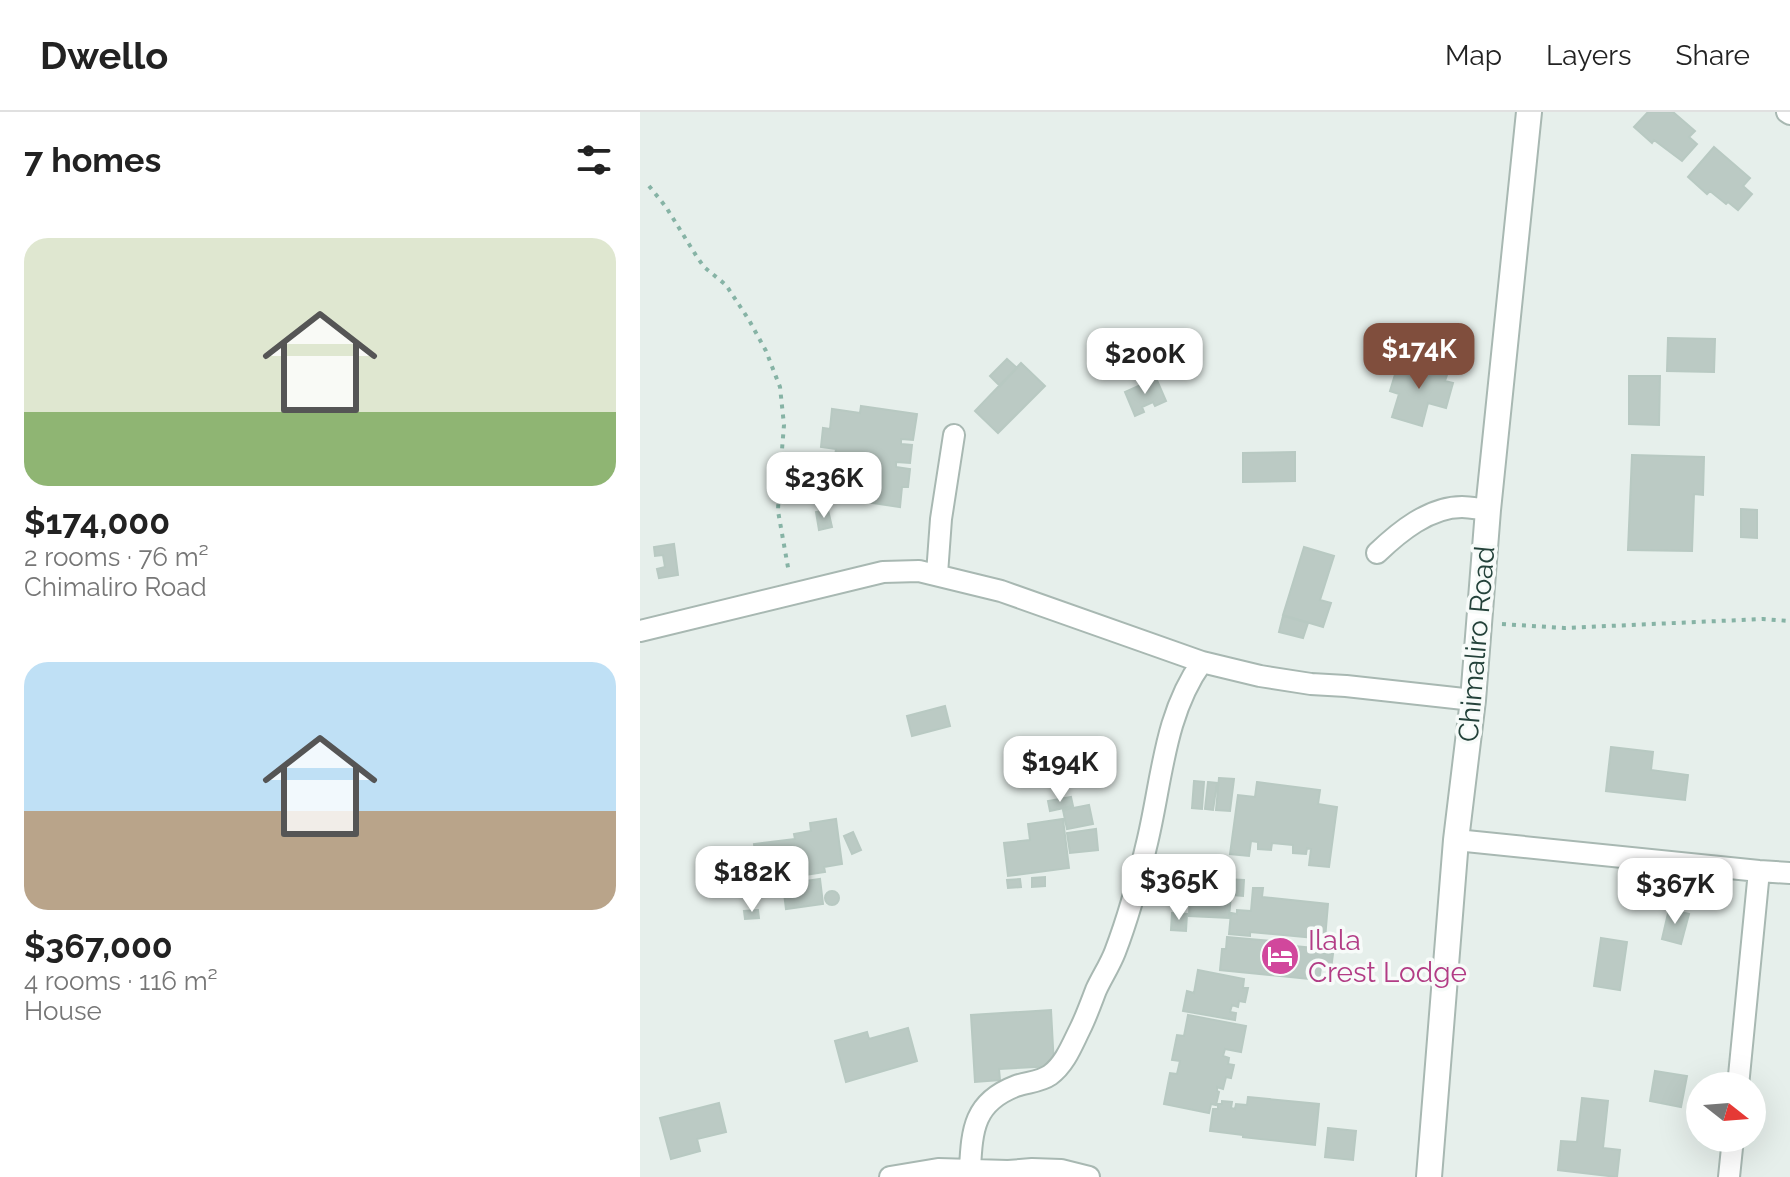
<!DOCTYPE html>
<html lang="en">
<head>
<meta charset="utf-8">
<style>
  :root { --surface:#fff; --page:#f6f6f6; --text:#222; --muted:#767676; --line:#e0e0e0; --accent:#804e3d }
  body { margin:0; font-family:Raleway,sans-serif; background:var(--page); color:var(--text); height:100vh; display:flex; flex-direction:column; font-size:30px; white-space:nowrap }
  * { box-sizing:border-box; margin:0 }
  p { font-size:26px; color:var(--muted) }
  .icon { flex:none; width:44px; height:44px; fill:none; stroke:currentColor; stroke-width:2; stroke-linecap:round; stroke-linejoin:round }
  .map { position:relative; flex:1; overflow:hidden }
  .panel { display:flex; flex-direction:column; background:var(--surface); width:640px }
  .panel>* { flex:none }
  .needle { width:52px; rotate:107deg }
  .buttons { position:absolute; left:1046px; top:960px; display:grid; gap:16px }
  .buttons a { display:grid; place-items:center; width:80px; height:80px; border-radius:50%; background:var(--surface); box-shadow:0 8px 32px #0002; font-size:40px }
  .price { position:absolute; translate:-50% -68px; padding:0 18px; border-radius:16px; background:#fff; color:#222; font-size:26px; line-height:52px; filter:drop-shadow(0 2px 4px #0008) }
  .price::after { content:''; position:absolute; left:50%; top:48px; width:24px; height:18px; margin-left:-12px; background:inherit; clip-path:polygon(0 0,100% 0,50% 100%) }
  .price.current { background:var(--accent); color:#fff }
  ul { padding:0; list-style:none }
  li { display:grid; align-content:center; gap:16px; height:424px; padding:0 24px }
  li span { display:grid; place-items:center; height:248px; border-radius:24px; color:#555 }
  li>.icon { margin-inline-start:auto }
  span .icon { width:144px; height:144px; fill:#fffc; stroke-width:1 }
  li b { font-size:34px }
  h2 { display:flex; justify-content:space-between; align-items:center; height:96px; padding:0 24px; font-size:34px }
  header { display:flex; align-items:center; gap:48px; box-sizing:border-box; height:112px; padding:0 40px; background:var(--surface); border-bottom:2px solid var(--line) }
  header strong { font-size:38px }
  nav { display:flex; gap:44px; margin-inline-start:auto; font-size:28px }
  main { display:flex; flex:1; min-height:0 }
  .map>svg:first-child { display:block }
  .building { fill:#bbcac4; stroke:#b8c9c2; stroke-width:2 }
  .lines { fill:none; stroke-linecap:round; stroke-linejoin:round }
  .minor-casing { stroke:#a8b8b2; stroke-width:24 }
  .tertiary-casing { stroke:#a8b8b2; stroke-width:28 }
  .path { stroke:#86b3a5; stroke-width:4; stroke-dasharray:4 6; stroke-linecap:butt }
  .minor { stroke:#fff; stroke-width:20 }
  .tertiary { stroke:#fff; stroke-width:24 }
  .labels { text-anchor:middle; stroke-width:7; stroke-linejoin:round; paint-order:stroke }
  .street-label { font-size:28px; fill:#24423a; stroke:#f7fbf9 }
  .hotel-label { font-size:28px; fill:#b23c85; stroke:#f7fbf9; text-anchor:start }
</style>
</head>
<body>
<header>
<strong>Dwello</strong>
<nav><a>Map</a><a>Layers</a><a>Share</a></nav>
</header>
<main>
<section class="panel">
<h2>7 homes<svg class="icon" aria-label="filters" viewBox="0 0 24 24"><path d="M4 7h16M4 17h16"/><circle cx="9" cy="7" r="2"/><circle cx="15" cy="17" r="2"/></svg></h2>
<ul>
<li><span style="background:linear-gradient(#dfe7d0 70%,#8fb573 0)"><svg class="icon" aria-label="home" viewBox="0 0 24 24"><path d="M3 11l9-7 9 7M6 9v11h12V9"/></svg></span><div><b>$174,000</b><p>2 rooms · 76 m²</p><p>Chimaliro Road</p></div></li>
<li><span style="background:linear-gradient(#bfe0f5 60%,#b9a48a 0)"><svg class="icon" aria-label="home" viewBox="0 0 24 24"><path d="M3 11l9-7 9 7M6 9v11h12V9"/></svg></span><div><b>$367,000</b><p>4 rooms · 116 m²</p><p>House</p></div></li>
</ul>
</section>
<div class="map">
<svg width="1150" height="1065" viewBox="0 0 1150 1065">
  <rect width="100%" height="100%" fill="#e6efeb"/>
  <path class="building" d="M1008,0H1033L1055,19L1049,25L1057,32L1042,49L1014,28L1012,31L994,15Z
    M1074,35L1110,66L1103,74L1112,82L1098,98L1088,90L1086,92L1070,79L1067,82L1048,65Z
    M1028,226L1075,227L1074,260L1027,259Z
    M760,246L808,260L805,269L813,271L806,296L788,291L782,314L752,305L759,282L750,279Z
    M367,247L377,256L360,274L350,264Z
    M381,251L405,274L358,321L335,299Z
    M989,264H1020L1019,313L989,312Z
    M516,266L526,289L515,294L513,290L502,295L504,300L495,304L485,280Z
    M221,294L277,302L273,328L261,327V332L272,333L270,351L256,350V355L270,357L268,375H262L260,395L232,391L235,373L223,372L224,364L193,360L196,337L181,335L183,316L190,317L192,297L220,301Z
    M655,340V369L603,370V341Z
    M992,343L1064,345L1063,383L1054,382L1052,439L988,438Z
    M1101,397L1117,398V426L1101,425Z
    M188,398L192,415L179,418L176,400Z
    M34,432L38,463L19,466L17,457L25,455L23,443L15,444L14,435Z
    M664,435L694,444L680,488L691,491L683,515L643,503Z
    M643,504L668,511L663,526L639,520Z
    M305,594L310,614L272,624L267,604Z
    M971,635L1013,640L1011,658L1048,663L1045,688L966,679Z
    M579,666L594,667L590,699L576,698Z
    M554,669L564,670L562,697L552,696Z
    M568,670L577,671L573,698L565,697Z
    M617,670L680,678L678,692L697,695L689,755L669,753L671,737L667,736L666,742L653,741V733L632,731L631,738L618,737V730L611,729L609,744L590,742L598,683L615,685Z
    M431,685L433,694L410,699L408,689Z
    M449,693L453,712L427,717L423,698Z
    M196,707L202,752L184,755L185,760L165,763L166,769L180,767L183,792L146,797L143,773L156,771L155,765L119,770L114,732L155,727L154,722L171,719L170,711Z
    M423,707L429,756L368,764L364,731L390,728L388,712Z
    M456,717L458,738L430,741L427,721Z
    M213,720L221,738L212,742L204,724Z
    M405,765V774L392,775V766Z
    M541,765L604,768L603,784L591,783L589,806L549,804L550,782L540,781Z
    M380,767L381,775L368,776L367,768Z
    M613,776H623L622,785L688,792L685,827L610,820V824L589,822L591,801L597,802V798L611,799Z
    M185 786a7 7 0 1 1 14 0a7 7 0 1 1-14 0Z
    M1029,797L1049,802L1041,832L1022,827Z
    M118,798L119,806L105,807L104,799Z
    M532,801L547,802L546,819L531,818Z
    M587,825L654,831V834L684,837V841L693,842L691,857L681,856L679,868L580,858L582,837H586Z
    M961,826L987,830L980,878L954,874Z
    M558,858L604,867L603,876H608L605,890L599,889L598,895L592,893L590,900L596,901L595,908L543,899L547,879L554,881Z
    M411,898L414,954L359,957L360,968L335,970L331,903Z
    M548,903L606,914L601,940L585,937L583,944L589,946L588,952L594,953L591,966L586,965L583,977L577,975V979L579,980L576,993L571,992L569,1001L524,992L530,961L537,962L540,949L532,948L537,923L544,924Z
    M268,916L277,949L206,970L195,929L227,920L229,927Z
    M1015,959L1047,964L1041,995L1010,989Z
    M608,985L679,992L675,1033L603,1025V1023L570,1019L573,997H578V992H582V989L592,990L591,996L595,997L596,992L607,993Z
    M942,986L968,989L963,1036L980,1038L977,1065L918,1058L921,1029L937,1030Z
    M79,991L86,1020L57,1027L60,1039L31,1047L20,1006Z
    M688,1016L716,1019L713,1048L685,1045Z"/>
  <g class="lines">
    <defs>
      <path id="minor" d="M1147,0L1150,2
        M737,441C759,420 789,395 822,395C830,395 839,397 848,398
        M297,462L301,407L314,323
        M0,519L243,460L279,459L361,479L562,550L620,564L671,572L706,574L833,588
        M816,728L1119,759L1150,761
        M1098,974L1119,759
        M330,1057C332,1017 334,990 376,974C387,970 400,970 410,963C425,952 432,933 440,917C446,905 451,891 456,878C462,865 470,853 475,840C488,806 498,770 506,735C522,672 523,604 562,550
        M250,1065L298,1057L368,1059L392,1057L421,1058L449,1065
        M1089,1065L1093,1026"/>
      <path id="tertiary" d="M789,1065L816,728L833,588L848,398L889,0"/>
    </defs>
    <use href="#minor" class="minor-casing"/>
    <use href="#tertiary" class="tertiary-casing"/>
    <path class="path" d="M9,74L26,95L57,145L64,155L86,173L109,208L126,239L140,275L144,313L139,374L138,399L149,461
      M862,512L924,516L1123,507L1150,509"/>
    <use href="#minor" class="minor"/>
    <use href="#tertiary" class="tertiary"/>
  </g>
  <defs>
    <symbol id="hotel-disc" viewBox="-11 -11 22 22"><circle r="9.5" fill="#d1479c" stroke="#f7fbf9"/><path d="M-6-4.5h1.5V1H6V5H4.5V3h-9V5H-6ZM-4 0a1.8 1.8 0 1 1 3.6 0ZM.5 0V-2.5h3Q6-2.5 6 0Z" fill="#fff"/></symbol>
  </defs>
  <g fill-rule="evenodd">
    <use href="#hotel-disc" x="618" y="822" width="44" height="44"/>
  </g>
  <g class="labels">
    <g class="street-label">
      <text transform="translate(836 532) rotate(-85)" y="10">Chimaliro Road</text>
    </g>
    <g class="hotel-label">
      <text x="668" y="838">Ilala<tspan x="668" dy="32">Crest Lodge</tspan></text>
    </g>
  </g>
</svg>
<div class="buttons">
<a><svg class="needle" viewBox="-14 -14 28 28"><path d="M0-13l5 13h-10z" fill="#e53935"/><path d="M0 13l5-13h-10z" fill="#767676"/></svg></a>
</div>
<b class="price current" style="left:779px;top:279px">$174K</b>
<b class="price" style="left:505px;top:284px">$200K</b>
<b class="price" style="left:184px;top:408px">$236K</b>
<b class="price" style="left:420px;top:692px">$194K</b>
<b class="price" style="left:112px;top:802px">$182K</b>
<b class="price" style="left:539px;top:810px">$365K</b>
<b class="price" style="left:1035px;top:814px">$367K</b>
</div>
</main>
</body>
</html>
